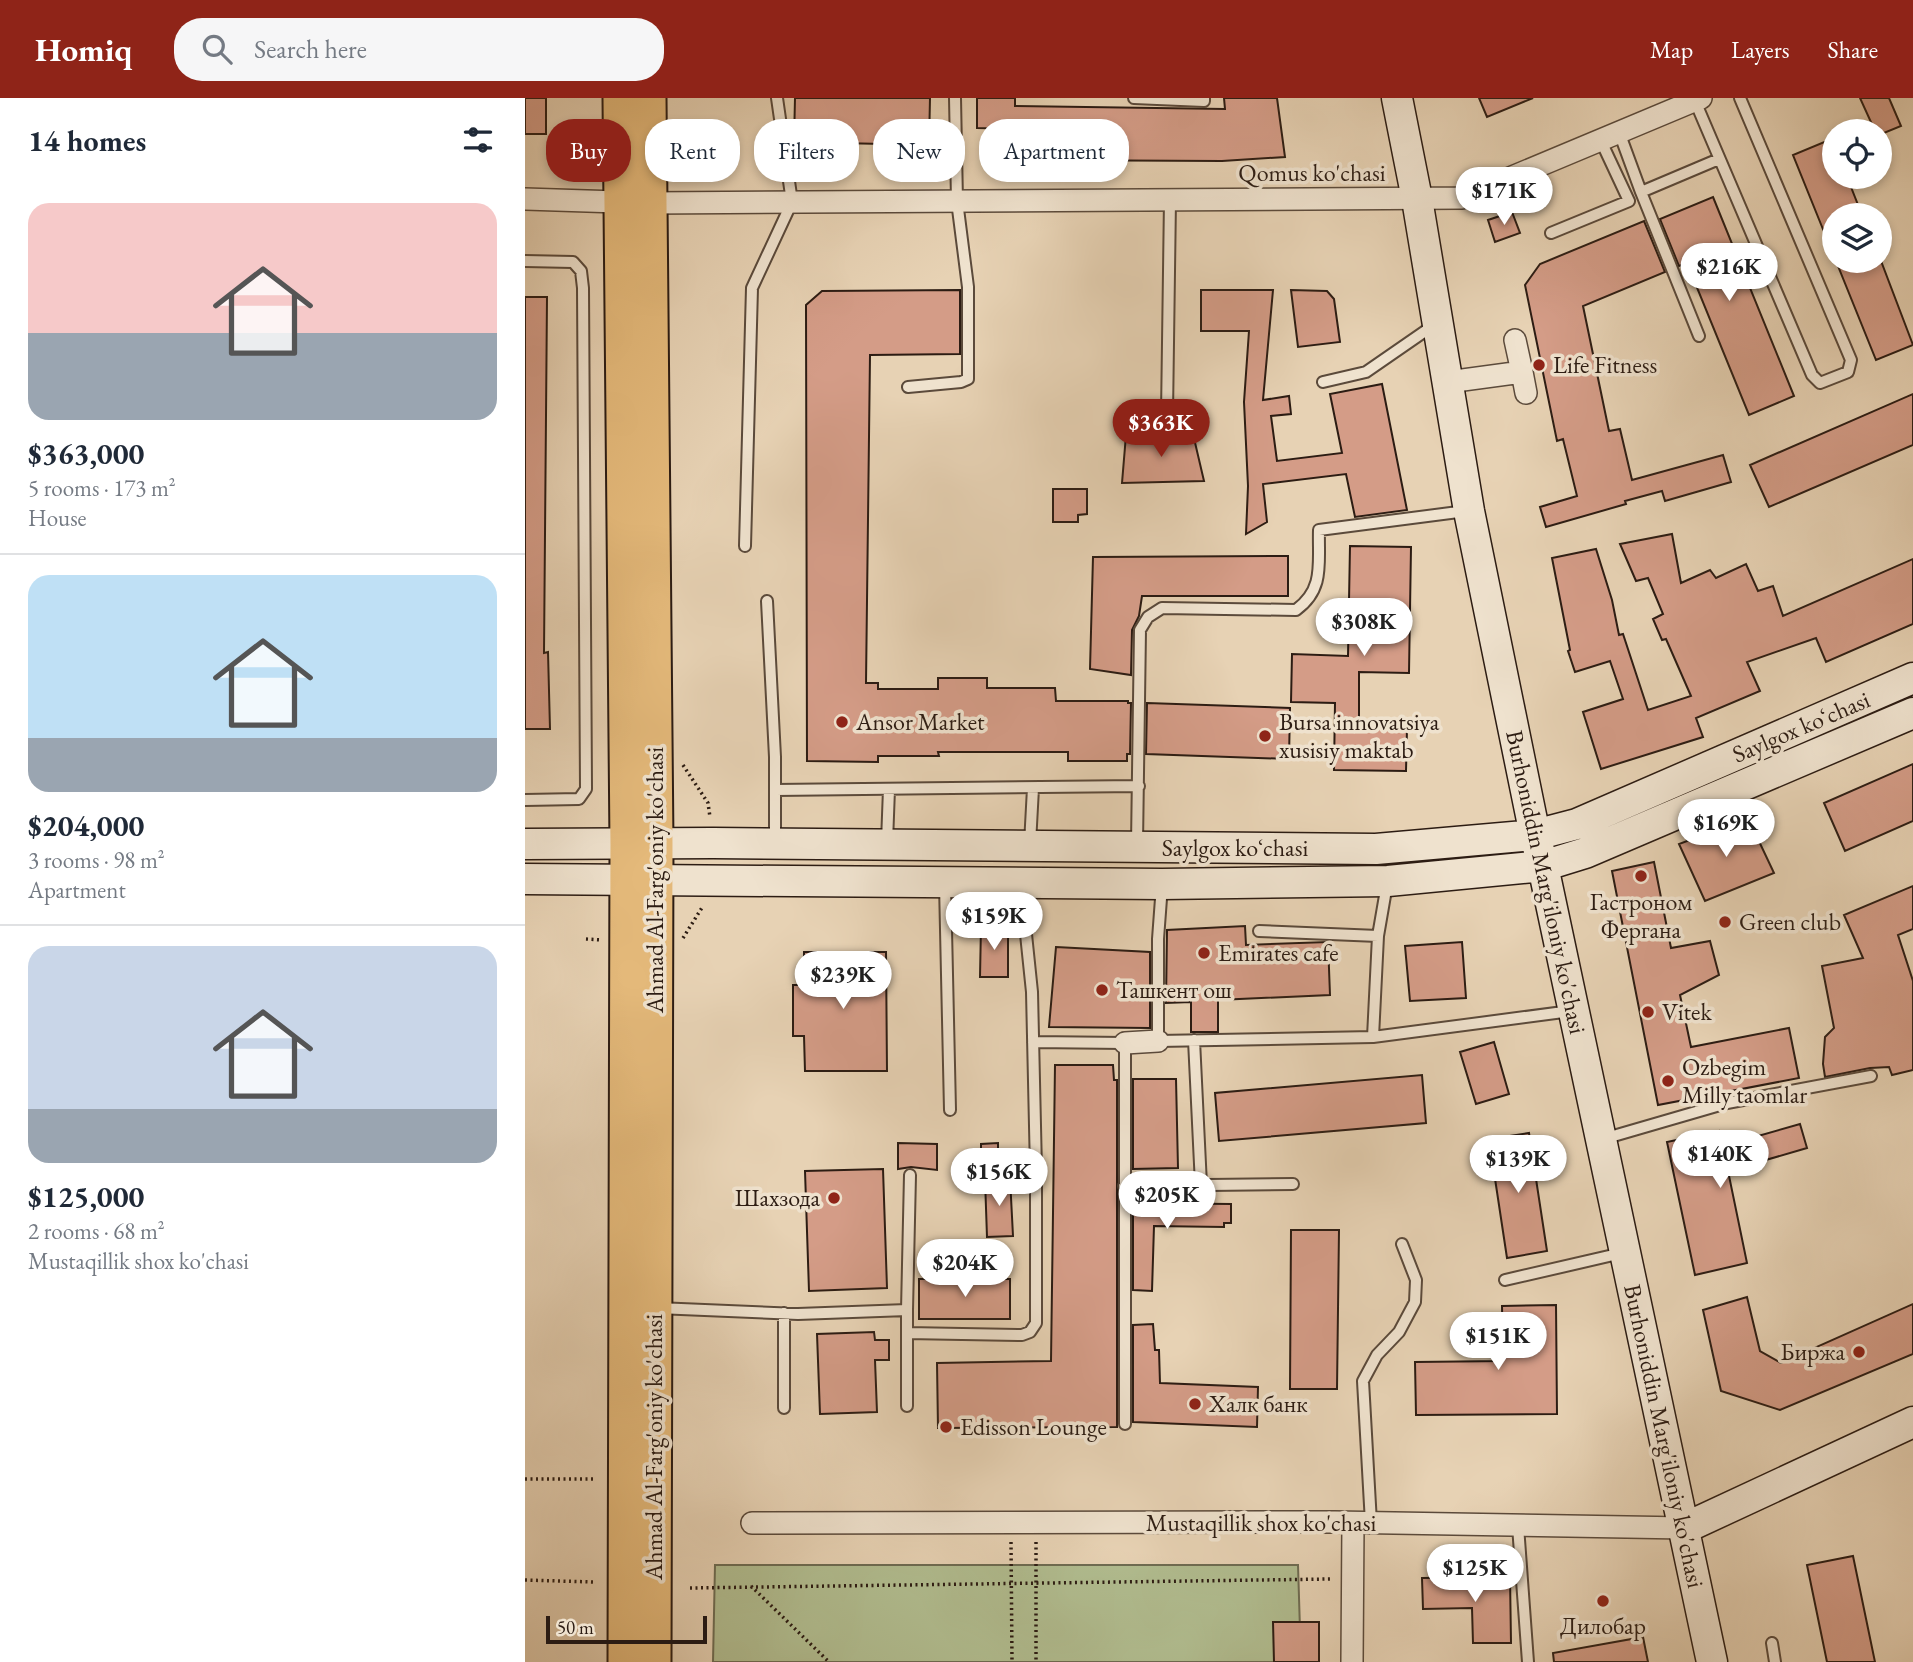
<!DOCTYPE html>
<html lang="en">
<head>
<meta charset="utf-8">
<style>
  :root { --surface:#fff; --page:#f6f6f7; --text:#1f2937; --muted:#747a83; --line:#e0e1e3; --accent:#8f2418 }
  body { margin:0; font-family:"EB Garamond",serif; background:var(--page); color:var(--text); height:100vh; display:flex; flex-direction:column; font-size:26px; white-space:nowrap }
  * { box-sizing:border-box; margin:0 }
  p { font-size:23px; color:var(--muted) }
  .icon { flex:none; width:38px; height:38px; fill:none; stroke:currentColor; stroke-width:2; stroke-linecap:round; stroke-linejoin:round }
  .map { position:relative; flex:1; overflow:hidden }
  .side { display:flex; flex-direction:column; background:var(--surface); width:525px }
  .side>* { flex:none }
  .top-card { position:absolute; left:21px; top:21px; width:665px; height:63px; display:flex; gap:14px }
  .fabs { position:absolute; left:1297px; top:21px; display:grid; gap:14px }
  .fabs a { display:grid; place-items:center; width:70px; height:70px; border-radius:50%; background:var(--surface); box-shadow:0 4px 10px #0003; font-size:35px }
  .scale { position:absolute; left:21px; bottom:18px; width:161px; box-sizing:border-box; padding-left:7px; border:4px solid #2c1c13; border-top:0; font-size:19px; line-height:24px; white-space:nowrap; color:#2c1c13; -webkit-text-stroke:5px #efe2ce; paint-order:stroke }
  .price { position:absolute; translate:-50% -60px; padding:0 16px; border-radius:24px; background:#fff; color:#222; font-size:23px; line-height:46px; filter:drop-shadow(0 2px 4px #0008) }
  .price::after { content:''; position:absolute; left:50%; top:42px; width:21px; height:16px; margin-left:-10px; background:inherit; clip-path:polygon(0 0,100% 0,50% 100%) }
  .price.selected { background:var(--accent); color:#fff }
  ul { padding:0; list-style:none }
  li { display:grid; align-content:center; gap:14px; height:371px; padding:0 28px }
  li+li { border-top:2px solid var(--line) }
  li span { display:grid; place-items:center; height:217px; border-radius:21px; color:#555 }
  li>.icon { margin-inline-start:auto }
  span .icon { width:126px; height:126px; fill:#fffc; stroke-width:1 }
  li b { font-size:30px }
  h2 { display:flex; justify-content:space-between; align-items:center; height:84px; padding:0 28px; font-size:30px }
  .pill { padding:0 24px; border-radius:28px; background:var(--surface); box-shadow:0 4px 10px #0003; font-size:24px; line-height:63px }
  .pill.selected { background:var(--accent); color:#fff }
  header { display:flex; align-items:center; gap:42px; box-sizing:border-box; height:98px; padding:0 35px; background:var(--accent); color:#fff }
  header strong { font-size:33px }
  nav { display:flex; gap:38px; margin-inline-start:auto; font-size:24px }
  .search { width:490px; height:63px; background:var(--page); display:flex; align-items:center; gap:18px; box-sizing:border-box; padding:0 24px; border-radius:28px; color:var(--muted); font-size:26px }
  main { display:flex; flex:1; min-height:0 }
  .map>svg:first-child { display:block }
  .green { fill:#b1bd90; stroke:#6e6c52; stroke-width:2 }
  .building { fill:#d49c87; stroke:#2c1c13; stroke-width:2 }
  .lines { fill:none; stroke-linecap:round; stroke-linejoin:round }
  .lane-casing { stroke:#5b4a3b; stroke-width:14 }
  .street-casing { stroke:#5b4a3b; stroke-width:24 }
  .secondary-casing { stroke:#2c1c13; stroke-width:33 }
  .primary-casing { stroke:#2c1c13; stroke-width:37 }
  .path { stroke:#2c1c13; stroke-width:3.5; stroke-dasharray:2 3.5; stroke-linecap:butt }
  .lane { stroke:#efe2ce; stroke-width:10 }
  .street { stroke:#efe2ce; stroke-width:21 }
  .secondary { stroke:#efe2ce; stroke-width:30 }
  .primary { stroke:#e4b97a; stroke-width:33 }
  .poi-dot { fill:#8f2418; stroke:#efe2ce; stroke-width:2.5 }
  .labels { text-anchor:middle; stroke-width:7; stroke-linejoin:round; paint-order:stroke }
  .street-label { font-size:24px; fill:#2c1c13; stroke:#efe2ce }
  .poi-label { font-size:24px; fill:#2c1c13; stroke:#efe2ce; text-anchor:start }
</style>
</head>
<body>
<header>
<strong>Homiq</strong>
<div class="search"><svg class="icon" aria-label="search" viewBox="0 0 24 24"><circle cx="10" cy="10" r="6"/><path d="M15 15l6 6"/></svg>Search here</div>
<nav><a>Map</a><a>Layers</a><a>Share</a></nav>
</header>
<main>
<section class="side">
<h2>14 homes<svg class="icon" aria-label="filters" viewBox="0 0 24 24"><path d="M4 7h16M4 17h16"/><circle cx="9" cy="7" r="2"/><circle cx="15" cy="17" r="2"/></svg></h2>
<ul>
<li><span style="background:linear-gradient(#f6c9c9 60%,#9aa5b1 0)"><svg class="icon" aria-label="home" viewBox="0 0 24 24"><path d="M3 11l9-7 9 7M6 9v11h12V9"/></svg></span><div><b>$363,000</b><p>5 rooms · 173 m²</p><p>House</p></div></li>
<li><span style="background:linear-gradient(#bfe0f5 75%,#9aa5b1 0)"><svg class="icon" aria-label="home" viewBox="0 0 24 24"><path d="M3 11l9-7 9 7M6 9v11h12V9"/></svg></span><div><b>$204,000</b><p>3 rooms · 98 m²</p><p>Apartment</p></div></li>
<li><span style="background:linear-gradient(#c9d6e8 75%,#9aa5b1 0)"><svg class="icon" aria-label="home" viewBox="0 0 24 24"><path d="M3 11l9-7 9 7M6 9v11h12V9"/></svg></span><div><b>$125,000</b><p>2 rooms · 68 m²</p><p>Mustaqillik shox ko'chasi</p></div></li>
</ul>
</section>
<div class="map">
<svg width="1388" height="1564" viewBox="0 0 1388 1564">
  <rect width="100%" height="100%" fill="#e7d2b4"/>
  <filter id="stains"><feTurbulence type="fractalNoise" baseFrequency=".00286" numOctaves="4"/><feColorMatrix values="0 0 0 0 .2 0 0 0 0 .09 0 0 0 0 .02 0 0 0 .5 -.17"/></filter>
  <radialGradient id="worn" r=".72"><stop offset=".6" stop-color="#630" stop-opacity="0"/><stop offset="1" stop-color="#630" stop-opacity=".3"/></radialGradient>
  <path class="green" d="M190,1467H773L776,1564H188Z"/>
  <path class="building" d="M0,0H21V36H0Z
    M270,0H405L404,47L269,44Z
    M452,0H490V8L700,11L699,0H752L760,59L697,63L503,62L505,31L452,30Z
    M954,0H1008L962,19Z
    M1335,0H1364L1376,28L1354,37V33H1350Z
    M1309,40V79H1322L1337,117H1309L1308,156L1268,57Z
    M1188,99L1269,298L1224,317L1162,165L1154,168L1135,121Z
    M987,114L995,135L970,144L963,122Z
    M1119,123L1140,174L1058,208L1084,333L1095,331L1107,382L1198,357L1206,384L1140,403L1137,393L1100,403L1101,406L1021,429L1015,409L1052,398L1038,341L1032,343L1000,187L1015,166Z
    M1311,163H1356L1388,247L1351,262Z
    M435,192V256L345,257L341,585H353V591H413V580H462V590H530L531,603H603V605H606L605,656H602V663H543V654H413L414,658H353V664L282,663L281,207L297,193Z
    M676,192H748L738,302L764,298L766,316L746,318L752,363L817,355L805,296L857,286L882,412L830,419L821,376L738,386L742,424L721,436L723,388L719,304L724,233H676Z
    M766,192L802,193L809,201L815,244L773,249Z
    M0,199H22L19,555L23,554L25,631H0Z
    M1388,296V347L1244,409L1225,367Z
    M668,336L679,383L597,385L601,337Z
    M528,391H562V416L553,417V424H528Z
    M1147,436L1156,485L1185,472L1191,480L1221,466L1233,493L1248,488L1258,518L1388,461V526L1301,564L1291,540L1222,564L1235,593L1171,620L1178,639L1076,671L1058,614L1098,601L1085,563L1050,574L1043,553L1045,552L1027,460L1071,451L1087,502L1094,537L1098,536L1123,612L1166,598L1141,541L1137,542L1128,521L1138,516L1123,480L1111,483L1095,446Z
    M825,448L886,449L884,575L834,574V630L882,631L881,673L809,672L810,605L766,604L767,556L823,558Z
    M763,458V498H617L614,518L607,532L606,577L565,571L568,459Z
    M622,605L765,610L764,661L621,656Z
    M1388,666V723L1320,753L1299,705Z
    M1223,720L1249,775L1180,803L1154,746Z
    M1129,764L1146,850L1185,843L1194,877L1155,897L1166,949L1264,930L1274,980L1133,1007L1087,773Z
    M1388,788V831L1373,837L1388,883V972L1367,977L1364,969L1345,970L1300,979L1298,966L1300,939L1309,930L1297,868L1338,860L1319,817Z
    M456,828L483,829V879H455Z
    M720,828L721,847L803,844L805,897L693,902V934H666V904L641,905L642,832Z
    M937,844L941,900L885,903L880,848Z
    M531,849L625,854V930L524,929Z
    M279,854H361L362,973H280L279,938H268V887H279Z
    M969,944L984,996L951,1006L935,954Z
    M530,967H588L589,982H592V1329L413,1330L412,1265L526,1263Z
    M897,977L901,1025L694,1043L690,995Z
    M608,981H651L653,1070L608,1071Z
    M1275,1026L1282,1050L1203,1073L1222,1165L1170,1177L1142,1044L1194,1033L1198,1048Z
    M1004,1035L1022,1153L982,1160L964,1041Z
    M373,1045L412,1046V1072L386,1069L373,1071Z
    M473,1045V1064H456V1046Z
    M358,1071L362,1190L284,1193L280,1073Z
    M485,1080L488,1138L462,1139L460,1081Z
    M608,1105L706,1106V1125H699V1129L629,1128L627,1193L608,1192Z
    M766,1132H814L812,1291H765Z
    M394,1181H485V1221H394Z
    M1222,1199L1235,1253L1256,1265L1388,1206V1256L1255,1312L1196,1293L1178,1212Z
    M1031,1207L1032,1316L891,1317L890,1264L978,1263L977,1208Z
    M628,1226L630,1252H634L635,1285L733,1289L732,1329L608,1324V1227Z
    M349,1234L350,1242H364V1262H350L352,1314L295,1316L292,1236Z
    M1328,1458L1350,1564H1302L1282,1467Z
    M985,1479L986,1545H948L947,1510L898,1511L897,1480Z
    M748,1524H794V1564H749Z
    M1118,1539L1123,1564H1029L1028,1555Z"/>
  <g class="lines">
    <defs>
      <path id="lane" d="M609,0L679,3V0
        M1170,3L1287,277L1295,285L1323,274L1326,262L1215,0
        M1094,34L1116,94L1174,238
        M1116,94L1194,61
        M1026,135L1104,103L1075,41
        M0,163L48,164L56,173L58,190L61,691L54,701L0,702
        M798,284L841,274L909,227
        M383,289L436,284L443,281V189L432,103L430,0
        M642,316L645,102
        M220,448L227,190L267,104L252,0
        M242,503L250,659V743
        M250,692L614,688
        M362,744L364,691
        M505,746L508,690
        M612,746L615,532L623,519L637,510L771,512C800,491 793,465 794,432L941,413
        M420,786L425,1012
        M637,787L633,841V943L848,939
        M734,833L853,838L862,786
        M853,838L848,939L1046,913
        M669,942L676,1087
        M508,944L600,945V1326
        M1078,1041L1202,1005L1346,978
        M599,1088L768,1086
        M980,1182L1097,1155
        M132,1210L273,1216L382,1212V1308
        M382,1212L385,1077
        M382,1235L497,1237L505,1234L511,1225V1072L507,894L496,788
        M259,1310V1215
        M846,1425L838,1283L852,1257L874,1234L890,1204L891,1182L877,1146
        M993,1428L1003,1564
        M1247,1545L1250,1564"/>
      <path id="street" d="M0,101L124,105L937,100L1176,0
        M997,274L1001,295
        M923,284L997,274L990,242
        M600,945L633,943
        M227,1425L810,1424L1160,1430
        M827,1564L828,1425"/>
      <path id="secondary" d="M872,0L892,101L944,413L1010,737L1018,768L1187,1564
        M0,746L188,745L851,751L1010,737L1052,726L1388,580
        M0,781L637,786L863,783L1018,768L1060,755L1388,615
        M1160,1430L1388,1324"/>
      <path id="primary" d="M95,0L102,746L100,1564
        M124,0L131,745L129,1564"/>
    </defs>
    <use href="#lane" class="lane-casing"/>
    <use href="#street" class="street-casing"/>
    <use href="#secondary" class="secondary-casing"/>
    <use href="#primary" class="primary-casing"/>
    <path class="path" d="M158,667L183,705L185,719
      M158,840L178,808
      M61,841L77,842
      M0,1381H69
      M486,1444L487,1564
      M511,1444V1564
      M0,1482L68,1484
      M226,1488L304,1564
      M165,1490L806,1481"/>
    <use href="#lane" class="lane"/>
    <use href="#street" class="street"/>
    <use href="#secondary" class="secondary"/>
    <use href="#primary" class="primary"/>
  </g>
  <g class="poi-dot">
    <circle cx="1014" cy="267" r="7"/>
    <circle cx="317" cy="624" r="7"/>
    <circle cx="740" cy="638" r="7"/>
    <circle cx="1116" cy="778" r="7"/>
    <circle cx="1200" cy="824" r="7"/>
    <circle cx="679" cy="855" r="7"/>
    <circle cx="577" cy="892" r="7"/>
    <circle cx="1123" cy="914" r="7"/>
    <circle cx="1143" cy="983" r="7"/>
    <circle cx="309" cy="1100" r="7"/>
    <circle cx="1334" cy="1254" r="7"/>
    <circle cx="670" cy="1306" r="7"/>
    <circle cx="421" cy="1329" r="7"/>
    <circle cx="1078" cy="1503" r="7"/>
  </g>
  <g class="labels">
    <g class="street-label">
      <text x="787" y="83">Qomus ko'chasi</text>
      <text transform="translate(1276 629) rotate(-23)" y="8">Saylgox koʻchasi</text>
      <text x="710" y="758">Saylgox koʻchasi</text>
      <text transform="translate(130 782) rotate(-90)" y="8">Ahmad Al-Farg'oniy ko'chasi</text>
      <text transform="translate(1021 784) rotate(78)" y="8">Burhoniddin Marg'iloniy ko'chasi</text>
      <text transform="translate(1139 1338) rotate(78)" y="8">Burhoniddin Marg'iloniy ko'chasi</text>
      <text transform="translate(129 1349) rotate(-90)" y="8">Ahmad Al-Farg'oniy ko'chasi</text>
      <text x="736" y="1433">Mustaqillik shox ko'chasi</text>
    </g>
    <g class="poi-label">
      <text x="1028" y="275">Life Fitness</text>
      <text x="331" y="632">Ansor Market</text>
      <text x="754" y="632">Bursa innovatsiya<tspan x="754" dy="28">xusisiy maktab</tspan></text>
      <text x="1116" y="812" text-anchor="middle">Гастроном<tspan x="1116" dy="28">Фергана</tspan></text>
      <text x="1214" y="832">Green club</text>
      <text x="693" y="863">Emirates cafe</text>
      <text x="591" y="900">Ташкент ош</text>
      <text x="1137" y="922">Vitek</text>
      <text x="1157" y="977">Ozbegim<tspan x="1157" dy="28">Milly taomlar</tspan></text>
      <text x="295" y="1108" text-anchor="end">Шахзода</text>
      <text x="1320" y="1262" text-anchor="end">Биржа</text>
      <text x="684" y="1314">Халк банк</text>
      <text x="435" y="1337">Edisson Lounge</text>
      <text x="1078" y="1536" text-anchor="middle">Дилобар</text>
    </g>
  </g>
  <rect width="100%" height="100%" filter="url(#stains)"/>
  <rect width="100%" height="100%" fill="url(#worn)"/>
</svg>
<div class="fabs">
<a><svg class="icon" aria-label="locate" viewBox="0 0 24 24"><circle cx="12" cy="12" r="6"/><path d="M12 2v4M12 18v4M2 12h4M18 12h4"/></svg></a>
<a><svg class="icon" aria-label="layers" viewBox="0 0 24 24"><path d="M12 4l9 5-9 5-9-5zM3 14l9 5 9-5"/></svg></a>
</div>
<div class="scale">50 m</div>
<b class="price" style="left:979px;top:129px">$171K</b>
<b class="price" style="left:1204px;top:205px">$216K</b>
<b class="price selected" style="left:636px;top:361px">$363K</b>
<b class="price" style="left:839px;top:560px">$308K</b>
<b class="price" style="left:1201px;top:761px">$169K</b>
<b class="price" style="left:469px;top:854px">$159K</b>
<b class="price" style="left:318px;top:913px">$239K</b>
<b class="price" style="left:1195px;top:1092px">$140K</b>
<b class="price" style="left:993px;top:1097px">$139K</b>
<b class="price" style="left:474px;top:1110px">$156K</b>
<b class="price" style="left:642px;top:1133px">$205K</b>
<b class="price" style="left:440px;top:1201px">$204K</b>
<b class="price" style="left:973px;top:1274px">$151K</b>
<b class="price" style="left:950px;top:1506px">$125K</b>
<div class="top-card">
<a class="pill selected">Buy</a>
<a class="pill">Rent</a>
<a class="pill">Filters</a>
<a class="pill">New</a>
<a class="pill">Apartment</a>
</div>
</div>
</main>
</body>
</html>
